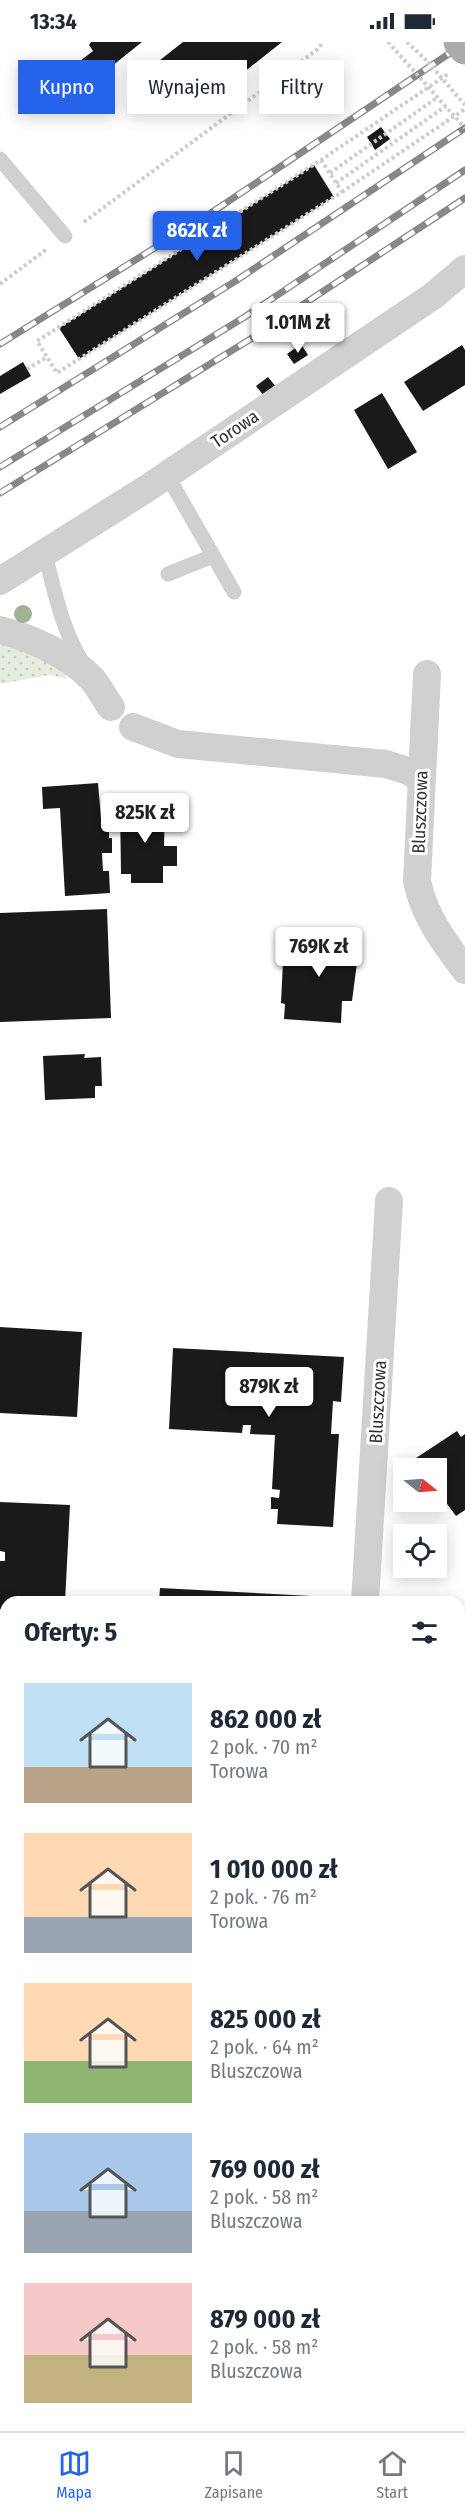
<!DOCTYPE html>
<html lang="pl">
<head>
<meta charset="utf-8">
<style>
  :root { --surface:#fff; --page:#f2f2f3; --text:#1f2937; --muted:#747a83; --line:#e0e1e3; --accent:#2563eb }
  body { margin:0; font-family:"Fira Sans Condensed",sans-serif; background:var(--page); color:var(--text); height:100vh; display:flex; flex-direction:column; font-size:22px; white-space:nowrap }
  * { box-sizing:border-box; margin:0 }
  p { font-size:20px; color:var(--muted) }
  .icon { flex:none; width:33px; height:33px; fill:none; stroke:currentColor; stroke-width:2; stroke-linecap:round; stroke-linejoin:round }
  .map { position:relative; flex:1; overflow:hidden }
  .panel { position:absolute; left:0px; top:1554px; width:465px; height:836px; display:flex; flex-direction:column; background:var(--surface); border-radius:18px 18px 0 0; box-shadow:0 3px 15px #0003 }
  .panel>* { flex:none }
  .top-card { position:absolute; left:18px; top:18px; width:429px; height:54px; display:flex; gap:12px }
  .needle { width:39px; rotate:107deg }
  .fabs { position:absolute; left:393px; top:1416px; display:grid; gap:12px }
  .fabs a { display:grid; place-items:center; width:54px; height:54px; border-radius:0px; background:var(--surface); box-shadow:0 3px 15px #0003; font-size:30px }
  .price { position:absolute; translate:-50% -51px; padding:0 14px; border-radius:6px; background:#fff; color:#222; font-size:20px; line-height:39px; filter:drop-shadow(0 2px 3px #0008) }
  .price::after { content:''; position:absolute; left:50%; top:36px; width:18px; height:14px; margin-left:-9px; background:inherit; clip-path:polygon(0 0,100% 0,50% 100%) }
  .price.selected { background:var(--accent); color:#fff }
  ul { padding:0; list-style:none }
  li { display:flex; align-items:center; gap:18px; height:150px; padding:0 24px }
  li span { display:grid; place-items:center; flex:none; width:168px; height:120px; border-radius:0px; color:#555 }
  li>.icon { margin-inline-start:auto }
  span .icon { width:72px; height:72px; fill:#fffc; stroke-width:1 }
  li b { font-size:26px }
  h2 { display:flex; justify-content:space-between; align-items:center; height:72px; padding:0 24px; font-size:26px }
  .chip { padding:0 21px; border-radius:0px; background:var(--surface); box-shadow:0 3px 15px #0003; font-size:21px; line-height:54px }
  .chip.selected { background:var(--accent); color:#fff }
  .status { display:flex; justify-content:space-between; align-items:center; height:42px; padding:0 30px; background:var(--surface); direction:ltr }
  .status svg { height:16px; fill:currentColor }
  .menu { display:flex; justify-content:space-around; align-items:center; height:84px; border-top:2px solid var(--line); background:var(--surface); font-size:16px; color:var(--muted) }
  .menu a { display:grid; justify-items:center; gap:3px }
  .menu .selected { color:var(--accent) }
  .map>svg:first-child { display:block }
  .green { fill:url(#green-dots) }
  .building { fill:#1a1a1a }
  .lines { fill:none; stroke-linecap:round; stroke-linejoin:round }
  .path { stroke:#cdcdcd; stroke-width:4; stroke-dasharray:3 3; stroke-linecap:butt }
  .lane { stroke:#d0d0d0; stroke-width:15 }
  .street { stroke:#d0d0d0; stroke-width:28 }
  .secondary { stroke:#bdbdbd; stroke-width:33 }
  .rail-casing { stroke:#888; stroke-width:7 }
  .rail { stroke:#fff; stroke-width:4.5; stroke-dasharray:14; stroke-linecap:butt }
  .path-bridge { stroke:#cdcdcd; stroke-width:4; stroke-dasharray:3 3; stroke-linecap:butt }
  .primary-bridge { stroke:#ababab; stroke-width:33 }
  .tree { fill:#a2b095 }
  .labels { text-anchor:middle; stroke-width:6; stroke-linejoin:round; paint-order:stroke }
  .street-label { font-size:18px; fill:#333; stroke:#fff }
</style>
</head>
<body>
<div class="status"><b>13:34</b><svg viewBox="0 0 49 12"><path d="M0 12V9h3v3zM5 12V6h3v6zM10 12V3h3v9zM15 12V0h3v12zM26 1h20v11H26zM47 4h2v5h-2z"/></svg></div>
<div class="map">
<svg width="465" height="2389" viewBox="0 0 465 2389">
  <defs>
    <pattern id="green-dots" width="8" height="8" patternUnits="userSpaceOnUse" patternTransform="scale(1.5)"><rect width="8" height="8" fill="#e6ecdf"/><path d="M2 2h.1M6 6h.1" fill="none" stroke="#c6cbc0" stroke-width="1.8" stroke-linecap="round"/></pattern>
  </defs>
  <rect width="100%" height="100%" fill="#fff"/>
  <path class="green" d="M0,599L62,626L67,637L49,633L0,642Z"/>
  <path class="building" d="M91,0H142L87,44L72,25L93,9L89,3Z
    M183,0H282L195,69L155,22Z
    M381,85L390,97L375,108L367,95Z
    M314,123L334,155L79,317L59,286Z
    M301,302L308,313L294,322L287,312Z
    M462,303L465,308V343L423,369L404,340Z
    M23,320L31,334L0,352V334Z
    M268,335L276,345L264,354L256,344Z
    M382,351L417,410L388,427L354,368Z
    M98,741L101,777L109,776V796H112V811H102L103,829H109L110,851L65,854L60,766L43,767L42,745Z
    M120,763H165L164,804H177V824H163V841H131V832H121Z
    M107,867L111,976L0,980V871Z
    M289,893L360,898L352,959H342L341,981L284,977L285,962L281,961L283,919H287Z
    M85,1012L84,1016L101,1015L102,1044H95V1056L45,1058L43,1014Z
    M0,1285L82,1290L77,1375L0,1371Z
    M173,1306L344,1315L341,1360L333,1359L331,1392H339L333,1485L277,1482L278,1467H271V1455L279,1456L280,1448L272,1447L275,1393L250,1392L251,1383H243L242,1391L169,1387Z
    M457,1389L461,1395L465,1392V1468L456,1474L436,1447V1426H423L416,1416Z
    M0,1460L70,1463L65,1560H6V1698H0L2,1567H0V1519H5V1510L0,1509Z
    M160,1546L311,1554L310,1560H159Z
    M459,1678H465V1899H459Z
    M0,1811H6V1903H0Z
    M6,2097V2176H0V2098Z
    M234,2384H298V2389H234Z"/>
  <g class="lines">
    <path class="path" d="M407,0L428,20
      M321,118L342,150L57,331L37,299L321,118L448,32
      M330,131L438,55
      M336,141L446,64
      M342,150L465,67
      M84,180L318,7L323,0
      M0,242L47,207
      M27,327L47,315"/>
    <path class="lane" d="M0,117L65,194
      M167,433L234,550
      M45,513C55,550 62,588 83,621
      M168,532L213,514"/>
    <path class="street" d="M0,539L146,447L433,254L465,227
      M0,588C32,596 69,613 92,637C99,645 105,657 111,665
      M427,632L417,839C424,874 444,900 465,928
      M133,685L178,702L386,722L411,730L421,738
      M365,1560L389,1159
      M336,2384V2389"/>
    <path class="secondary" d="M459,2007H465
      M0,2017H6"/>
    <defs>
      <path id="rail" d="M0,302L211,171L465,1
        M0,385L234,240L465,86
        M0,425L243,276L465,128
        M0,451L249,298L465,156"/>
    </defs>
    <use href="#rail" class="rail-casing"/>
    <use href="#rail" class="rail"/>
    <path class="path-bridge" d="M388,0L465,86
      M428,20L465,63"/>
    <path class="primary-bridge" d="M460,0L465,6"/>
  </g>
  <circle class="tree" cx="23" cy="572" r="9"/>
  <g class="labels">
    <g class="street-label">
      <text transform="translate(235 387) rotate(-34)" y="6">Torowa</text>
      <text transform="translate(420 770) rotate(-88)" y="6">Bluszczowa</text>
      <text transform="translate(378 1360) rotate(-87)" y="6">Bluszczowa</text>
    </g>
  </g>
</svg>
<div class="fabs">
<a><svg class="needle" viewBox="-14 -14 28 28"><path d="M0-13l5 13h-10z" fill="#e53935"/><path d="M0 13l5-13h-10z" fill="#747a83"/></svg></a>
<a><svg class="icon" aria-label="locate" viewBox="0 0 24 24"><circle cx="12" cy="12" r="6"/><path d="M12 2v4M12 18v4M2 12h4M18 12h4"/></svg></a>
</div>
<b class="price selected" style="left:197px;top:220px">862K zł</b>
<b class="price" style="left:298px;top:312px">1.01M zł</b>
<b class="price" style="left:145px;top:802px">825K zł</b>
<b class="price" style="left:319px;top:936px">769K zł</b>
<b class="price" style="left:269px;top:1376px">879K zł</b>
<div class="top-card">
<a class="chip selected">Kupno</a>
<a class="chip">Wynajem</a>
<a class="chip">Filtry</a>
</div>
<section class="panel">
<h2>Oferty: 5<svg class="icon" aria-label="filters" viewBox="0 0 24 24"><path d="M4 7h16M4 17h16"/><circle cx="9" cy="7" r="2"/><circle cx="15" cy="17" r="2"/></svg></h2>
<ul>
<li><span style="background:linear-gradient(#bfe0f5 70%,#b9a48a 0)"><svg class="icon" aria-label="home" viewBox="0 0 24 24"><path d="M3 11l9-7 9 7M6 9v11h12V9"/></svg></span><div><b>862 000 zł</b><p>2 pok. · 70 m²</p><p>Torowa</p></div></li>
<li><span style="background:linear-gradient(#ffd9b3 70%,#9aa5b1 0)"><svg class="icon" aria-label="home" viewBox="0 0 24 24"><path d="M3 11l9-7 9 7M6 9v11h12V9"/></svg></span><div><b>1 010 000 zł</b><p>2 pok. · 76 m²</p><p>Torowa</p></div></li>
<li><span style="background:linear-gradient(#ffd9b3 65%,#8fb573 0)"><svg class="icon" aria-label="home" viewBox="0 0 24 24"><path d="M3 11l9-7 9 7M6 9v11h12V9"/></svg></span><div><b>825 000 zł</b><p>2 pok. · 64 m²</p><p>Bluszczowa</p></div></li>
<li><span style="background:linear-gradient(#a9c7e8 65%,#9aa5b1 0)"><svg class="icon" aria-label="home" viewBox="0 0 24 24"><path d="M3 11l9-7 9 7M6 9v11h12V9"/></svg></span><div><b>769 000 zł</b><p>2 pok. · 58 m²</p><p>Bluszczowa</p></div></li>
<li><span style="background:linear-gradient(#f6c9c9 60%,#c2b280 0)"><svg class="icon" aria-label="home" viewBox="0 0 24 24"><path d="M3 11l9-7 9 7M6 9v11h12V9"/></svg></span><div><b>879 000 zł</b><p>2 pok. · 58 m²</p><p>Bluszczowa</p></div></li>
</ul>
</section>
</div>
<nav class="menu">
<a class="selected"><svg class="icon" aria-label="map" viewBox="0 0 24 24"><path d="M3 6l6-2 6 2 6-2v14l-6 2-6-2-6 2zM9 4v14M15 6v14"/></svg>Mapa</a>
<a><svg class="icon" aria-label="saved" viewBox="0 0 24 24"><path d="M7 4h10v16l-5-4-5 4z"/></svg>Zapisane</a>
<a><svg class="icon" aria-label="home" viewBox="0 0 24 24"><path d="M3 11l9-7 9 7M6 9v11h12V9"/></svg>Start</a>
</nav>
</body>
</html>
